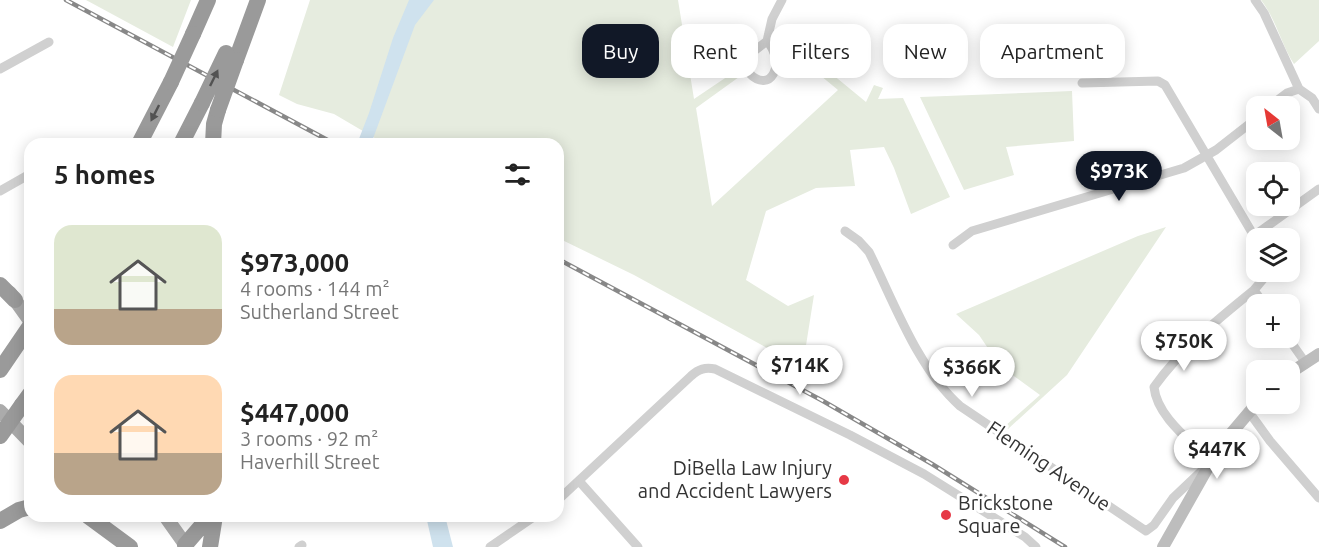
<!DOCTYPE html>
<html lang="en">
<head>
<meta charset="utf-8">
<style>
  :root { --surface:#fff; --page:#f6f6f6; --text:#222; --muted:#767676; --accent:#111827 }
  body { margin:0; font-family:Ubuntu,sans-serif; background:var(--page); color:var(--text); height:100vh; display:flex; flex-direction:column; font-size:22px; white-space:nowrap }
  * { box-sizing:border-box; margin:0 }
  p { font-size:20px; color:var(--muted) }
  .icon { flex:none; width:33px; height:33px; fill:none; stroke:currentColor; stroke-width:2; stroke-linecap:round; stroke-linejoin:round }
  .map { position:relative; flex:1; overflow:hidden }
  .sheet { position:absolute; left:24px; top:138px; width:540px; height:384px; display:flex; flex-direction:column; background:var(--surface); border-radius:18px; box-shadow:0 3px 15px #0003 }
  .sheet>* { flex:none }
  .banner { position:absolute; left:582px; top:24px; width:570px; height:54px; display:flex; gap:12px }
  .needle { width:39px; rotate:329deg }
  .controls { position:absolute; left:1246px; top:96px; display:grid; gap:12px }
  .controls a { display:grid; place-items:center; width:54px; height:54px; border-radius:12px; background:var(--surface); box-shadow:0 3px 15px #0003; font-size:30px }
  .price { position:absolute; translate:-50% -51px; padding:0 14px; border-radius:21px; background:#fff; color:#222; font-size:20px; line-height:39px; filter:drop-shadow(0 2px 3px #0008) }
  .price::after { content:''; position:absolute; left:50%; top:36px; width:18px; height:14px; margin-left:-9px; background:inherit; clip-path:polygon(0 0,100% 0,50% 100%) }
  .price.current { background:var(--accent); color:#fff }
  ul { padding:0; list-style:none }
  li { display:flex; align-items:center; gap:18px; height:150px; padding:0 30px }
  li span { display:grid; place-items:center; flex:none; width:168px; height:120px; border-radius:18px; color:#555 }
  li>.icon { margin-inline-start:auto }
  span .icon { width:72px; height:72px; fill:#fffc; stroke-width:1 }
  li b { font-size:26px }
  h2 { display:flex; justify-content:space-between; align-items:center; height:72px; padding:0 30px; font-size:26px }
  .tag { padding:0 21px; border-radius:18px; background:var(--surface); box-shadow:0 3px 15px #0003; font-size:21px; line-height:54px }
  .tag.current { background:var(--accent); color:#fff }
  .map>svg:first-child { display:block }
  .green { fill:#e6ecdf }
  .water { fill:#cfe2ee }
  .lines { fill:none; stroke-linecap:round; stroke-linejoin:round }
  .street { stroke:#d0d0d0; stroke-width:9 }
  .secondary { stroke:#bdbdbd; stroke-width:12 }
  .primary { stroke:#ababab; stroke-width:14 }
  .highway { stroke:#9a9a9a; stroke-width:16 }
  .rail-casing { stroke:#888; stroke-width:4.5 }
  .rail { stroke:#fff; stroke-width:2; stroke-dasharray:7; stroke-linecap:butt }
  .highway-bridge { stroke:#9a9a9a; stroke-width:16 }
  .oneway { fill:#525252 }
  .poi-dot { fill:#e63946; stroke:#fff; stroke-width:2 }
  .labels { text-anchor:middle; stroke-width:6; stroke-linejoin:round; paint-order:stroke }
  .street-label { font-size:20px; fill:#333; stroke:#fff }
  .poi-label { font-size:20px; fill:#333; stroke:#fff; text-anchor:end }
</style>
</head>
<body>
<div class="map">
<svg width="1319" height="547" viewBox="0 0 1319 547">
  <rect width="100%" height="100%" fill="#fff"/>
  <path class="green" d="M86,0H191L173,47Z
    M310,0H678L694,99L737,70L739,77L696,108L712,206L838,90L775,38L776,28L866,102L874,85L883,88L878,99L903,98L950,197L911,214L894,168L884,147L850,150L855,186L816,188L766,211L746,280L788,306L814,295L804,358L778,354L634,275L558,238V144H385L334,114L297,104L279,95Z
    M1261,0H1319V41L1294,64C1281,44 1276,19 1261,0Z
    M1072,91L1074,141L1006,147L1014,175L964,190L920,97Z
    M1166,227L1067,375L1008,429L1004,427L1040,395L1000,366L979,335L956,314L1138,236Z"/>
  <path class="water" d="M409,0H434L415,25L371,144H357L369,113L393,38Z
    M426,516H445L453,547H433Z"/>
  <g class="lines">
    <path class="street" d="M1255,0L1264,13L1299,89L1312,98L1319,109
      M767,41C787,64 770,95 749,73L746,63L749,55L767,41L772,19L782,0
      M0,69L49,42
      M1082,83L1158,81L1165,85L1257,241
      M1270,106L1287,93L1299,89
      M0,191L30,174
      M845,231L859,241L869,252C894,302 918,369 960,406L1146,531L1154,525L1173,498L1211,462C1191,441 1157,417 1154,387C1181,349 1218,319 1254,290
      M1255,235L1319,189
      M953,245L972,231L1184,168L1216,150L1257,118
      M1264,304L1254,290L1269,272
      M1288,338L1305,362
      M1249,412L1270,441L1319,498
      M579,481L638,547
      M558,500L691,376C699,369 705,367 715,369L850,435L924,474L1025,537L1036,547
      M299,547L302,545
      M490,547L535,516"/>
    <path class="secondary" d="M1290,373L1319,354
      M1163,547L1211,462L1223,443L1257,403"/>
    <path class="primary" d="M10,293L30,321
      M0,411L30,442
      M165,516L187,547"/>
    <path class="highway" d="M193,34L208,0
      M236,60L258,0
      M139,144L171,82
      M181,144L202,103
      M213,144L214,124L218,110
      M0,285L15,300
      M0,370L30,326
      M22,405L30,394
      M88,516L130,547
      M0,521L19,510L30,507
      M185,545L210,516
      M210,547L215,516"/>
    <defs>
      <path id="rail" d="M66,0L335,144
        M558,259L823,401L932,464L1065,547"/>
    </defs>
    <use href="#rail" class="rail-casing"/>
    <use href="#rail" class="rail"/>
    <path class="highway-bridge" d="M171,82L193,34
      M202,103L226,53
      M218,110L236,60
      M0,436L22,405"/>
  </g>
  <defs><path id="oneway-solid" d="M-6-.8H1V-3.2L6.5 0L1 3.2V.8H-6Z" transform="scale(1.5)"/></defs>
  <g class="oneway">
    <use href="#oneway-solid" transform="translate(214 78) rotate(-64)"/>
    <use href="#oneway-solid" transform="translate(155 113) rotate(117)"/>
  </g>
  <g class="poi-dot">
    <circle cx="844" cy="480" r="6"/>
    <circle cx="946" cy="515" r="6"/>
  </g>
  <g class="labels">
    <g class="street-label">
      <text transform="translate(1049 466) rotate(34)" y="7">Fleming Avenue</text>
    </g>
    <g class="poi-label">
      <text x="832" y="475">DiBella Law Injury<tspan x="832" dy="23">and Accident Lawyers</tspan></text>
      <text x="958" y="510" text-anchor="start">Brickstone<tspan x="958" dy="23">Square</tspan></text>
    </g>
  </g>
</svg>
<div class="controls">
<a><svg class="needle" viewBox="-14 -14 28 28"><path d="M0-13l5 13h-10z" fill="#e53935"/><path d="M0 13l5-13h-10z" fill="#767676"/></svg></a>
<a><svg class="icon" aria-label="locate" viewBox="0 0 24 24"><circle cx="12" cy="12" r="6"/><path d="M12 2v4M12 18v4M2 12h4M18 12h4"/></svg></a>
<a><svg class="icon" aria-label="layers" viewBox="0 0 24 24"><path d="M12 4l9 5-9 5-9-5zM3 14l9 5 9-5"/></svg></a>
<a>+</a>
<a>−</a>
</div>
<b class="price current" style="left:1119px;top:202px">$973K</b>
<b class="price" style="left:1184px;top:372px">$750K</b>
<b class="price" style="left:800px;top:396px">$714K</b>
<b class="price" style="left:972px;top:398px">$366K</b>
<b class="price" style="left:1217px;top:480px">$447K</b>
<div class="banner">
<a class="tag current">Buy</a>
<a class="tag">Rent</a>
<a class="tag">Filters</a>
<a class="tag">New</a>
<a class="tag">Apartment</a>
</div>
<section class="sheet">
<h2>5 homes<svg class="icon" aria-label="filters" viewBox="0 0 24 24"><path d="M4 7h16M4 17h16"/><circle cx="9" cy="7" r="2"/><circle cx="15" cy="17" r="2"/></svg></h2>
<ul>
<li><span style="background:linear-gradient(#dfe7d0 70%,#b9a48a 0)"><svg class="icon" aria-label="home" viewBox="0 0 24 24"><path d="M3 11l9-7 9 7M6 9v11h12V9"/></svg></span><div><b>$973,000</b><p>4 rooms · 144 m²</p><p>Sutherland Street</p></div></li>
<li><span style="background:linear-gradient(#ffd9b3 65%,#b9a48a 0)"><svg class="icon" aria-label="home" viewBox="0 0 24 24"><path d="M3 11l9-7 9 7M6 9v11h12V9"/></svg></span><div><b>$447,000</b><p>3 rooms · 92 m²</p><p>Haverhill Street</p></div></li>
</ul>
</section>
</div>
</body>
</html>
